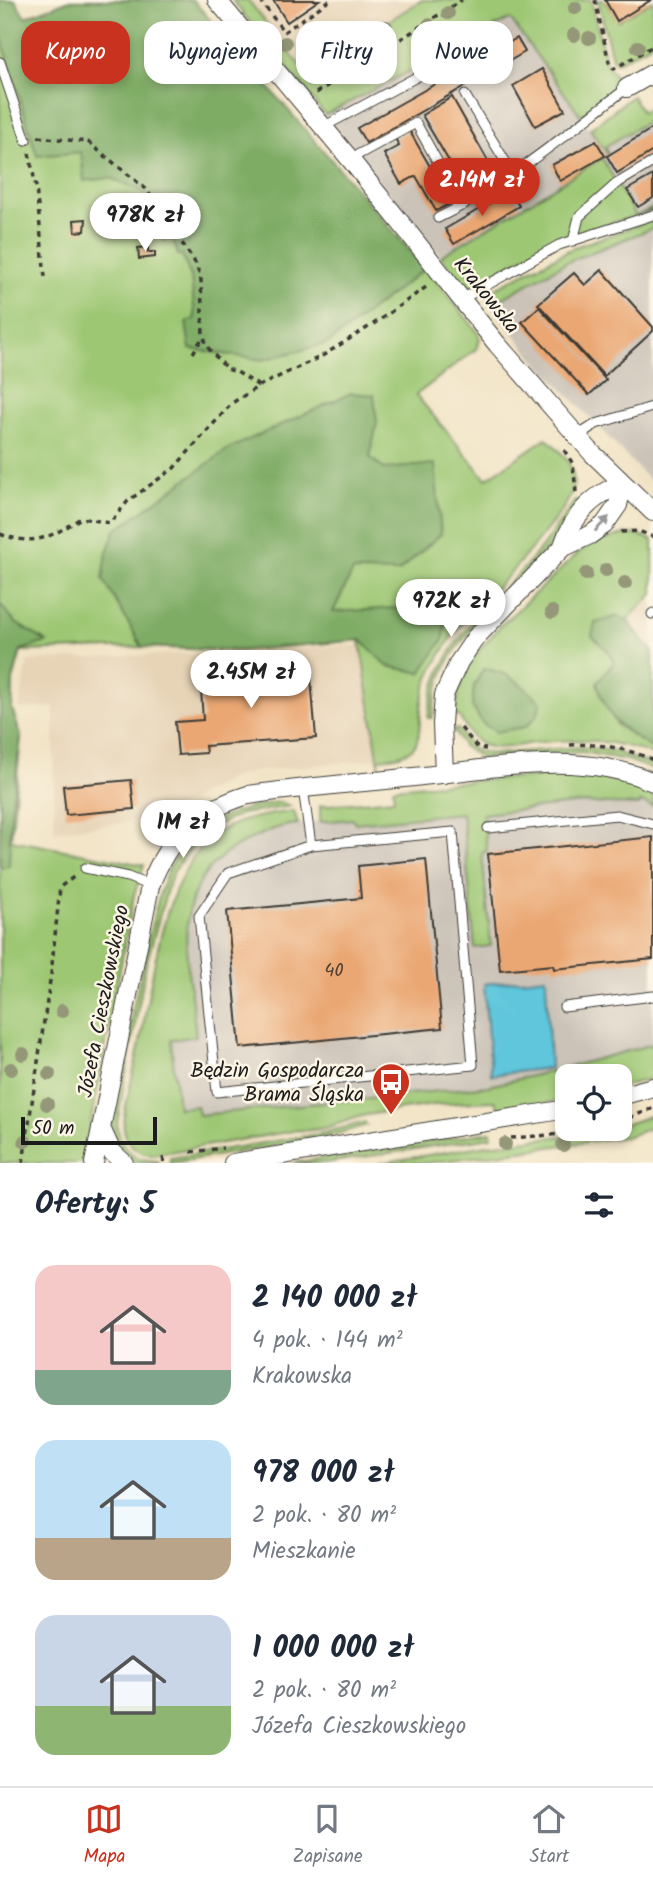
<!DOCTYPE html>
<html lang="pl">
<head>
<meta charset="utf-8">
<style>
  :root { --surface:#fff; --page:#f6f6f7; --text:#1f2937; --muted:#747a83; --line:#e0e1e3; --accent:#c8321e }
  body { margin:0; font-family:Kalam,sans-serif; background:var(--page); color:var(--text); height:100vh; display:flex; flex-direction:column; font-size:26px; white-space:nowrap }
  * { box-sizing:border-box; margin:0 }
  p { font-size:23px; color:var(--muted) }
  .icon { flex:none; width:38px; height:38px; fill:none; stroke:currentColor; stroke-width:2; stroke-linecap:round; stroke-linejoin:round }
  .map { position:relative; height:1163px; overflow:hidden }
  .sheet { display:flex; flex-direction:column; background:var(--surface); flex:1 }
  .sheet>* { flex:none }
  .banner { position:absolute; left:21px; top:21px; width:612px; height:63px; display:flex; gap:14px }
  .fabs { position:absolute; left:555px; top:1064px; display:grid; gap:14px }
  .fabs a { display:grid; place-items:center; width:77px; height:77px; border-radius:14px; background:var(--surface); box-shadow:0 4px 10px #0003; font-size:35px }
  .scale { position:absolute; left:21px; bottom:18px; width:136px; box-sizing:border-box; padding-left:7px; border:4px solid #1c1c1c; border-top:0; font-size:19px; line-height:24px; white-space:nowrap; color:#1c1c1c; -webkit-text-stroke:5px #fcf5e5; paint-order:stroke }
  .price { position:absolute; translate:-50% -60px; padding:0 16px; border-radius:24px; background:#fff; color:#222; font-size:23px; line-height:46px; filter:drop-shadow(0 2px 4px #0008) }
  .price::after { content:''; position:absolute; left:50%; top:42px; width:21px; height:16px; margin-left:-10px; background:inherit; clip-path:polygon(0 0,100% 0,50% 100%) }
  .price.on { background:var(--accent); color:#fff }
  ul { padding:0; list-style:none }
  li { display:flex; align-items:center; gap:21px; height:175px; padding:0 35px }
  li span { display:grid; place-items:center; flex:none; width:196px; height:140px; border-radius:21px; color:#555 }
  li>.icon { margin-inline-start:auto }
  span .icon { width:84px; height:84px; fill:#fffc; stroke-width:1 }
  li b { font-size:30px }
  h2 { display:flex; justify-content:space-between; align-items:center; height:84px; padding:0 35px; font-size:30px }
  .pill { padding:0 24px; border-radius:21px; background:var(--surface); box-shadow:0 4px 10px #0003; font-size:24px; line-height:63px }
  .pill.on { background:var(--accent); color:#fff }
  .tabs { display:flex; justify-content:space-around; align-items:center; height:98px; border-top:2px solid var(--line); background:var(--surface); font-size:19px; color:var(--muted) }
  .tabs a { display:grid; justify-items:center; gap:4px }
  .tabs .on { color:var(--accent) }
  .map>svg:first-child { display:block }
  .built { fill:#e7d4b7 }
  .industrial { fill:#cbc3b8 }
  .green { fill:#9dc773; stroke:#5c7248; stroke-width:2 }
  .forest { fill:#7eac65; stroke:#4d6440; stroke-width:2 }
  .water { fill:#5fc6dc; stroke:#3e717c; stroke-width:2 }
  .building { fill:#eaa773 }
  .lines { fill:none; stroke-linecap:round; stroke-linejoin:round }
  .service-casing { stroke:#3c3a35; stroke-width:11 }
  .minor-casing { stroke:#3c3a35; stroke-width:20 }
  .path { stroke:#3c3a35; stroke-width:3.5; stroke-dasharray:5 5; stroke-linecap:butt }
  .service { stroke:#fff; stroke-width:9 }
  .minor { stroke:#fff; stroke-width:18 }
  .tree { fill:#959779 }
  .oneway { fill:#999 }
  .labels { text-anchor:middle; stroke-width:5; stroke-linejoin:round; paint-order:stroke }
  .number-label { font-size:18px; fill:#503f32 }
  .street-label { font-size:21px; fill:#1c1c1c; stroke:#fcf5e5 }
  .poi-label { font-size:21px; fill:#1c1c1c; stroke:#fcf5e5; text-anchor:end }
</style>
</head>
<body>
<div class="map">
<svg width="653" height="1163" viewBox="0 0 653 1163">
  <rect width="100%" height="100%" fill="#fcf5e5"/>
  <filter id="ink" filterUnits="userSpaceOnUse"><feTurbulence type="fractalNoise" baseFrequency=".0143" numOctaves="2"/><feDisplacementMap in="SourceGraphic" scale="14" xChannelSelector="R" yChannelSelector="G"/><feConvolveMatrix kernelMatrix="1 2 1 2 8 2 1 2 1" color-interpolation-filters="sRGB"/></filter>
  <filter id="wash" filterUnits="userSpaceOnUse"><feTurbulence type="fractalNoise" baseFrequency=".00686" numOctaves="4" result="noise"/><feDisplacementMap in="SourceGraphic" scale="28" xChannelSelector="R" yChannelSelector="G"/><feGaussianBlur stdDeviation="1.57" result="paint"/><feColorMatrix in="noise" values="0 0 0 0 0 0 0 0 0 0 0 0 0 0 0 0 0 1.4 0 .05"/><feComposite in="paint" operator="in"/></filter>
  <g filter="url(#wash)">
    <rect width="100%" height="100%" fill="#f1e3c5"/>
    <path class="built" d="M248,0H422L305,73Z
      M653,594V652L627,620Z
      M361,645L379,759L255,771L231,778L160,818L54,831V707L19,709L28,661Z"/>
    <path class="industrial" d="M510,19L606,152L605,146L653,118V208L637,216L602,158L441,256L325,115Z
      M653,228V484L535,360L491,305L565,263Z
      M618,795L653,807V1045L489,1086L198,1115L178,1108L171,1040L196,1036L186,933L188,911L196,888L206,870L223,853L282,825Z"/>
    <path class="green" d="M232,0H248L306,73L422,0H591L606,63L621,83L581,116L510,19L325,115Z
      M598,0H604L618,21L653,0V43L616,63L612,59Z
      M0,32L37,156L82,152L110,178L142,191L149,197L164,240L173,239L178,255H182L191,277L195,319L329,343L425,268L477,331L480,339L476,349L416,395L486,479L546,438C562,452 579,468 572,492C567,506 558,515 549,527C530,551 511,573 490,595C477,609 460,622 451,638C439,657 426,679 422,701C416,740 428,753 379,759L380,770L360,640L21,651L13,680L12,709L21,737L11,840L144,865L134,895L83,1163H0Z
      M632,96L642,112L653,105V118L606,146L608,155L590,129Z
      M602,158L636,216L653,208V211L556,239L467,289L441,256Z
      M653,220V228L565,263L491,305L487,299L491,290L575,247Z
      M575,501L580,503C557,542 524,574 493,607C476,625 458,643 446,666C438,683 434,700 432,718H428C435,649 480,616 523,569C543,548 559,524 575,501Z
      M603,530L609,539C624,532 638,532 653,541V594L627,620L617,616L608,650L614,662L597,683L617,725L653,749V755C617,740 581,738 542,742C525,743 500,752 483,745C472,740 465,726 459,716H454L459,691L468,667L481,648L500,626Z
      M453,729H458L472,748L479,752L494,754L580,747L614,751L653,765V770L628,760L582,752L481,758L464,747Z
      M575,775C603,776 628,782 653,795V807L641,802L639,805L582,803L483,814L487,851L482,853L491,946L475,948L462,813L355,823L353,819L320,822V806L394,799L393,788L495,779Z
      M280,802L290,806L242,814L217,825L202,837L186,853L173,873L167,889L146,965L117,1122C118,1146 133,1162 158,1161V1163L135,1162C119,1153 111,1138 112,1120C124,1056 135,991 151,928C157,906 161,881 173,862C197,822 236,808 280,802Z
      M294,811L298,824C279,825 264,833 247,841C162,881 189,961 196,1036L171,1040L178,1108L197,1106L199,1115L489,1086L552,1071L555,1077L558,1101L499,1111L495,1101C452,1102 409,1107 367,1115C344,1120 322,1133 299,1130L152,1155C131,1152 121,1137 124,1116C128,1091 135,1068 140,1043C152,981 162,877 213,836C236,818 267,815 294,811Z
      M653,1044V1078L620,1087V1076H567L565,1099L562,1076L564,1068Z
      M653,1115V1127L626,1137L427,1163H380L487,1145L620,1129V1126Z
      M364,1122L367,1125L320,1139L170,1163V1158L324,1133Z
      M491,1132L492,1137L325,1163H292Z"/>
    <path class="forest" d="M0,0H15L25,17L70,0H193L425,268L329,343L263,360L190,349L186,322L195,319L191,277L182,255H178L173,240L164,241L149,197L142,191L110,178L84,181L81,152L37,156L0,32Z
      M351,393L374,395L377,423L370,457L384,469L435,464L441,534L398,572L353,571L333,612L395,608L446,600L444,638L421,673L387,666L361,640L238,651L142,647L103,579L107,552L115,531L228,449Z
      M0,604L16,623L47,642L21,650L13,680L12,709L21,737L11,812L9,866L0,868Z
      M617,616L627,620L653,652V749C621,728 608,722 597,683L614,662L607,650L592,636L595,623Z
      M483,669C509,671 522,685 541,702L537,715L526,727L496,732L482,723L472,706L474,686Z"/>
    <path class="water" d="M546,977L550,1068L491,1075L484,984Z"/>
    <g id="blocks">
      <path class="building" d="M273,0H319L287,22Z
        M605,0H651L617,21Z
        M517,38L525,52L366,143L357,128Z
        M542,69L565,110L535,126L513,86Z
        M452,97L497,177L468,194L422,115Z
        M653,128V151L617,173L607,156Z
        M409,130L451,203L436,211L416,176L401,184L384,154L399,146L395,138Z
        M596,141L605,156L560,181L552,165Z
        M653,175V198L638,207L627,190Z
        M511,191L519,206L454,244L445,229Z
        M138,198L139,213L129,214L128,199Z
        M86,219L85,231L75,232L74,220Z
        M148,247V252H155V257L139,259L138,248Z
        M602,270L653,327V331L604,376L538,304L574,273L585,285Z
        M539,307L606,380L589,395L522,322Z
        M310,667L316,738L205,746L206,753L178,755L175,722L203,720L200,675Z
        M131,780L134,809L66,815L63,786Z
        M653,837V959L554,969L553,965L500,970L488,854Z
        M426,859L442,1028L240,1048L227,911L361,898L358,866Z"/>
    </g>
  </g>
  <g filter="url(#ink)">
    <use href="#blocks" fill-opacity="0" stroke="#3c3a35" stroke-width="2"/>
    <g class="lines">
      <defs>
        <path id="service" d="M0,62L26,140
          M465,95L513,174
          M323,127L497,34
          M350,159L416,123L462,206
          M438,218C507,184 566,134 627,88
          M573,241L579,217L616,184L653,162
          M462,299L559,245L653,215
          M577,436L596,424L652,407
          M652,614L653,613
          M303,788L311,845L228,873L199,916L217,1092L473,1065L453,832L311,845
          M488,828L617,815L653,824
          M85,868L128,877L150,886
          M564,1007L653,996"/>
        <path id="minor" d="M217,0L350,159L497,344L592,453L653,512
          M627,88L653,73
          M562,548C572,517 592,495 623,483
          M444,774L442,724L444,695L459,662L476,637L562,548L590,535L604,525L618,505L623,483
          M620,1096L653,1087
          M101,1128L112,1152L124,1163
          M94,1163L150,886C169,835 197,811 248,795C303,787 359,783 414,777C492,769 580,749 653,782
          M233,1163L567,1109"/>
      </defs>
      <use href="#service" class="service-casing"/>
      <use href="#minor" class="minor-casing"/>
      <path class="path" d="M260,0L284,32L330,0
        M595,0L609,62L614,69L653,46
        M316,93L462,0
        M38,137L88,142L146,189L196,264L201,280L203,336L209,349L227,369L237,372L259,386
        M29,153L36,187L45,277
        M193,353L203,337
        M564,450L573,464L576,492
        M621,532L639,531L653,537
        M0,534C35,547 51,537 81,518L110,523L128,501L174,468L232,403L259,386L322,356L375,323L429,285
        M461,728L478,748L486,749
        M570,745C600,743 626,748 653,760
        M620,1122L653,1108
        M511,1138L564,1134L588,1129
        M191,1152L223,1148
        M163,1157L164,1163
        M23,1163L51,974L60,887L75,876"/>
      <use href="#service" class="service"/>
      <use href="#minor" class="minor"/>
    </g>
    <g class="tree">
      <circle cx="575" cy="8" r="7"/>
      <circle cx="448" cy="13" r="7"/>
      <circle cx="429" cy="25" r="7"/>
      <circle cx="386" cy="27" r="7"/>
      <circle cx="318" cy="28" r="7"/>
      <circle cx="343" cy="32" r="7"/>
      <circle cx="574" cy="35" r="7"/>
      <circle cx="589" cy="38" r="7"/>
      <circle cx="285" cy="43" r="7"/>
      <circle cx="638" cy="47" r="7"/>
      <circle cx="361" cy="52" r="7"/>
      <circle cx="307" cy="64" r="7"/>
      <circle cx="325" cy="67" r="7"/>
      <circle cx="606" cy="570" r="7"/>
      <circle cx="586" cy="574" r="7"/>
      <circle cx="625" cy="583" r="7"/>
      <circle cx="552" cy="612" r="7"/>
      <circle cx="62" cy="1011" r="7"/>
      <circle cx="23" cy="1054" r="7"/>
      <circle cx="11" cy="1069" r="7"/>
      <circle cx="49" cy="1074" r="7"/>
      <circle cx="47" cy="1104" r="7"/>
      <circle cx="25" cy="1141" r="7"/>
      <circle cx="505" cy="1144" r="7"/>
      <circle cx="563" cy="1145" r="7"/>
    </g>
    <defs><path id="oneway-solid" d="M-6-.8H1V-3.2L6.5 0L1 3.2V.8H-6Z" transform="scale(1.75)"/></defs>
    <use class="oneway" href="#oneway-solid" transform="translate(602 524) rotate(-46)"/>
  </g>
  <defs>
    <symbol id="bus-pin" viewBox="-11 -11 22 30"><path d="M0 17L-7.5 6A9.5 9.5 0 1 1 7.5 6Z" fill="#c8321e" stroke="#fcf5e5"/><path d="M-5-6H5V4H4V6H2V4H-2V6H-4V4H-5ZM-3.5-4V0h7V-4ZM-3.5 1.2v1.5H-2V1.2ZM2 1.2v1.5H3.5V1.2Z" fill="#fff"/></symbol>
  </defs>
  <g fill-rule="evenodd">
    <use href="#bus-pin" x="369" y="1060" width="44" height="60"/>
  </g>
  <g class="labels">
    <g class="number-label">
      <text x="334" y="976">40</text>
    </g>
    <g class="street-label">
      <text transform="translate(487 295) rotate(51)" y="7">Krakowska</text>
      <text transform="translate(103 1001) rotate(-79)" y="7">Józefa Cieszkowskiego</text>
    </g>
    <g class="poi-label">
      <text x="364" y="1077">Będzin Gospodarcza<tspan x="364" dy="24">Brama Śląska</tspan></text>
    </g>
  </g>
</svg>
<div class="fabs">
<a><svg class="icon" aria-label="locate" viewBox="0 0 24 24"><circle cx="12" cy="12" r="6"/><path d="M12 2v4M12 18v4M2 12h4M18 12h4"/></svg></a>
</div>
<div class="scale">50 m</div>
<b class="price on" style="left:482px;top:218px">2.14M zł</b>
<b class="price" style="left:145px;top:253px">978K zł</b>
<b class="price" style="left:451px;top:639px">972K zł</b>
<b class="price" style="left:251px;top:710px">2.45M zł</b>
<b class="price" style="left:183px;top:860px">1M zł</b>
<div class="banner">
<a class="pill on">Kupno</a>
<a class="pill">Wynajem</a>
<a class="pill">Filtry</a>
<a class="pill">Nowe</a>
</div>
</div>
<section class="sheet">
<h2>Oferty: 5<svg class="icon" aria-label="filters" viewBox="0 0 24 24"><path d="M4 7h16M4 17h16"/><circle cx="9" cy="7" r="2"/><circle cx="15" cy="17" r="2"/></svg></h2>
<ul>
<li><span style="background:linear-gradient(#f6c9c9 75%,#7fa58c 0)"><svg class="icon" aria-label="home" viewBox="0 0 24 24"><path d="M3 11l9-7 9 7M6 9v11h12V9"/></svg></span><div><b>2 140 000 zł</b><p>4 pok. · 144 m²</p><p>Krakowska</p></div></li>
<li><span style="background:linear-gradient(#bfe0f5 70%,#b9a48a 0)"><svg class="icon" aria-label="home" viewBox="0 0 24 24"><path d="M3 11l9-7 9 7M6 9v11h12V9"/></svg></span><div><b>978 000 zł</b><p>2 pok. · 80 m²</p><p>Mieszkanie</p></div></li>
<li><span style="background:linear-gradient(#c9d6e8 65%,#8fb573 0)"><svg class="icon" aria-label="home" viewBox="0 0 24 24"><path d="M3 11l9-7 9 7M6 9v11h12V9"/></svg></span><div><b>1 000 000 zł</b><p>2 pok. · 80 m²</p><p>Józefa Cieszkowskiego</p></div></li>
</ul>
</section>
<nav class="tabs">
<a class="on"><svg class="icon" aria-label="map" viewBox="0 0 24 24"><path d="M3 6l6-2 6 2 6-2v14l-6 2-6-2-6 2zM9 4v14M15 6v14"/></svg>Mapa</a>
<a><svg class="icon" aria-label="saved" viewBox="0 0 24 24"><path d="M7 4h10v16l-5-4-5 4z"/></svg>Zapisane</a>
<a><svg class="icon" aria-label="home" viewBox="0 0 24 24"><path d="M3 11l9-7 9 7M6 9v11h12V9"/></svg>Start</a>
</nav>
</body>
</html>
